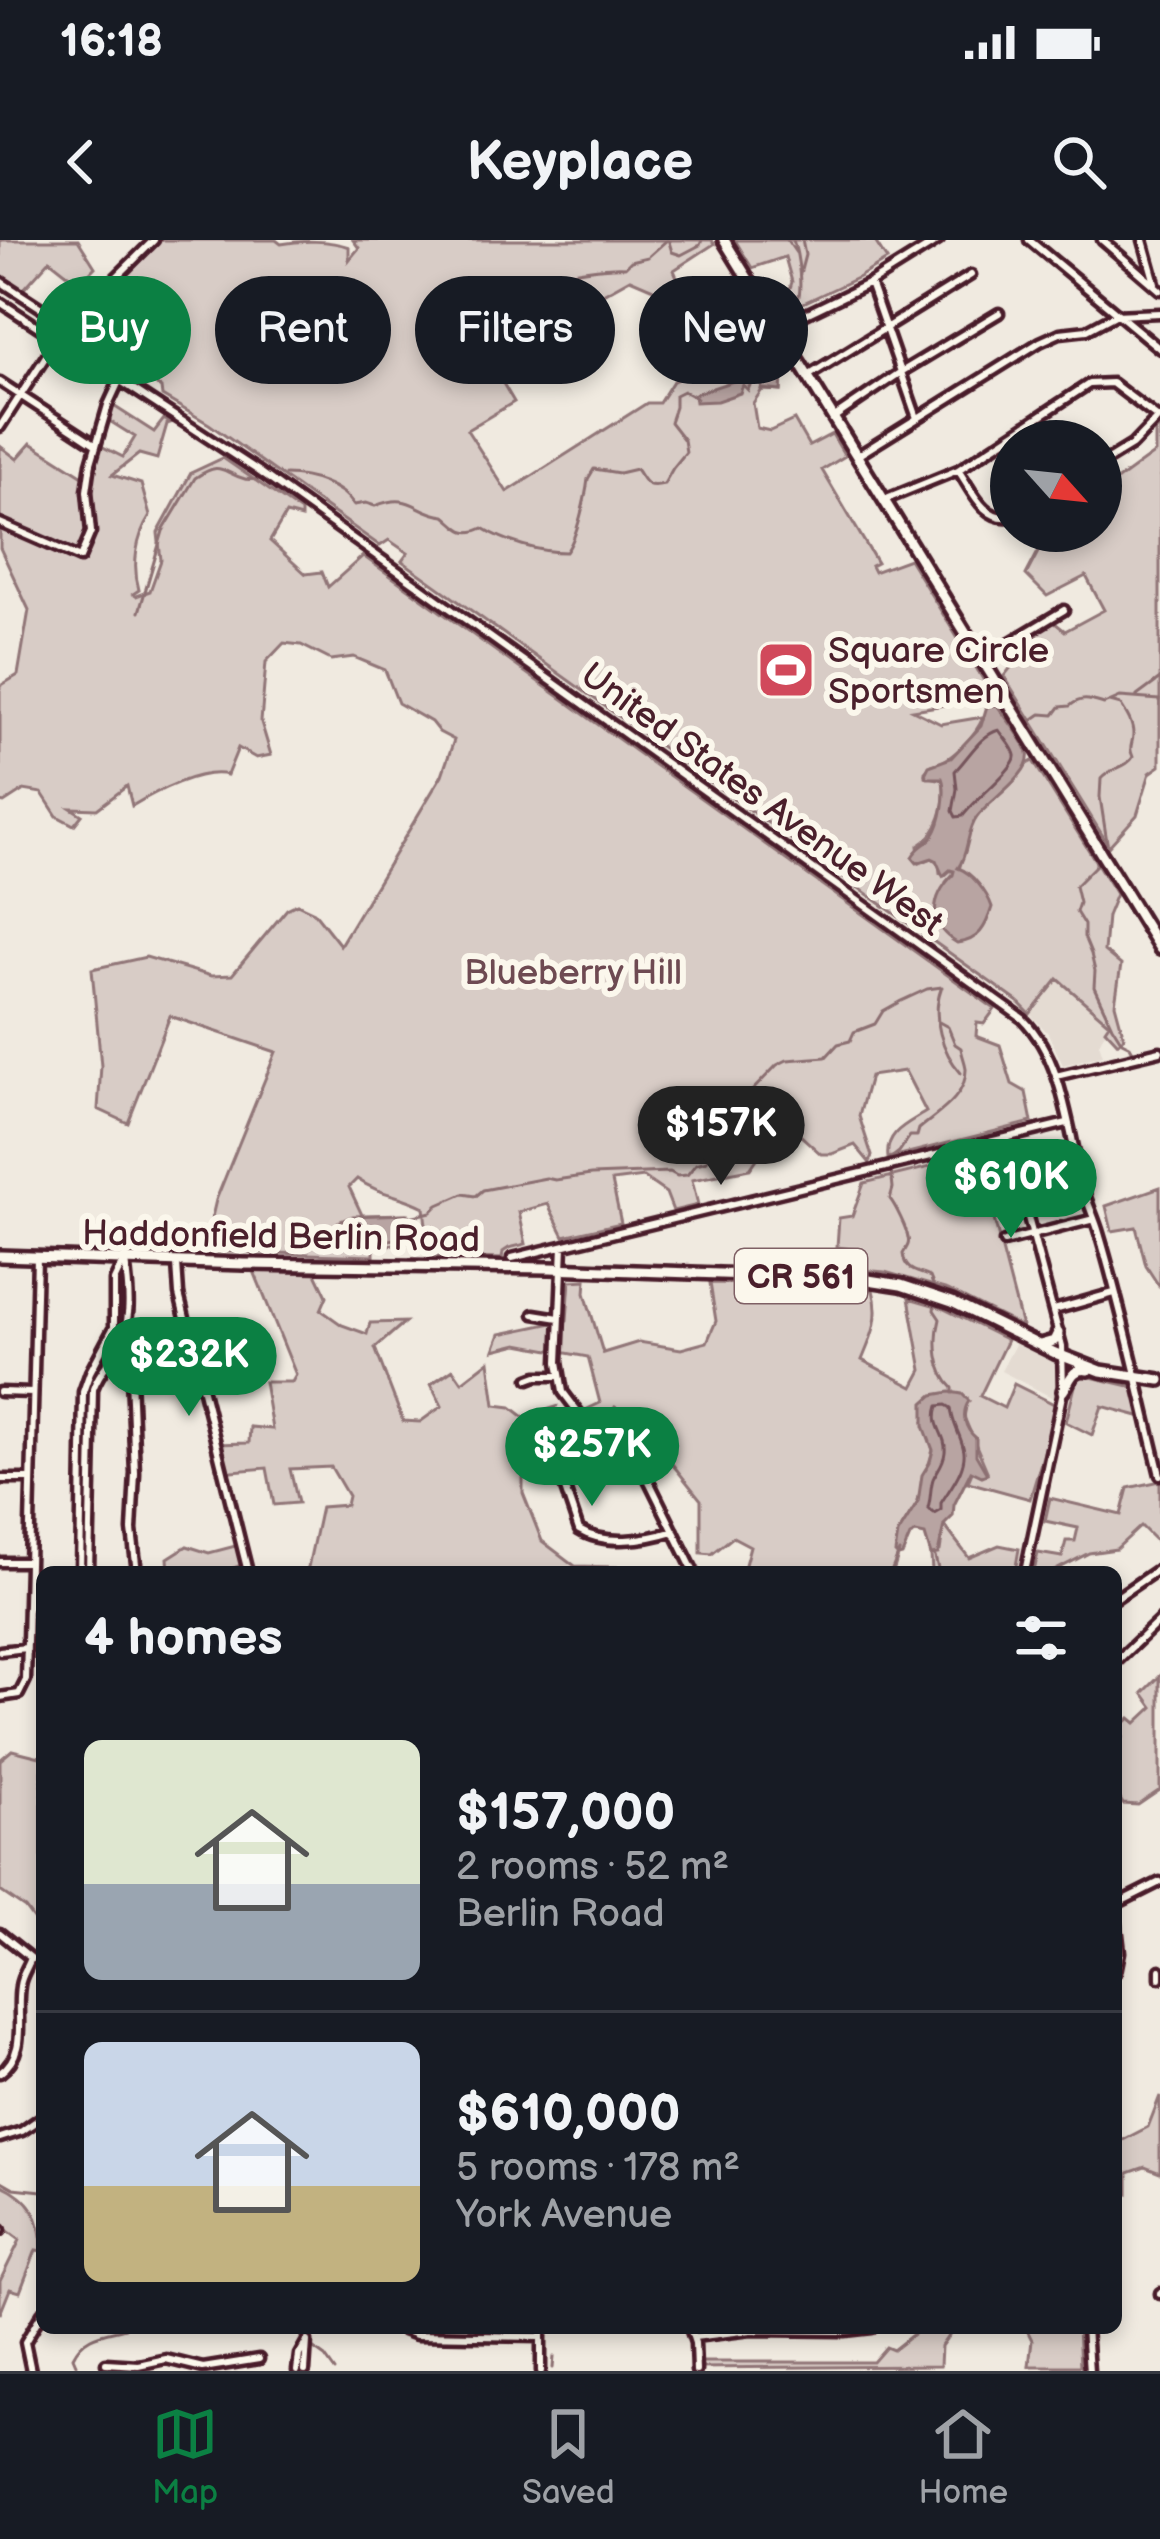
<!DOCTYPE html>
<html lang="en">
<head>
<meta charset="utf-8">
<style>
  :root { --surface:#171b24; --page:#242831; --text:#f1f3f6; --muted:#9ea1a6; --line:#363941; --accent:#0b8043 }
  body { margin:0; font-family:"Balsamiq Sans",sans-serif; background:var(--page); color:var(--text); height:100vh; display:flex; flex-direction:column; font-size:45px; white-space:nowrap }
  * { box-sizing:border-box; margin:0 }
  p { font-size:39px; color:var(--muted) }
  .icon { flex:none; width:66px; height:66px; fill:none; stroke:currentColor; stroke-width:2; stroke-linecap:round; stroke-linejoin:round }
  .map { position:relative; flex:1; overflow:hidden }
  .drawer { position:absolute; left:36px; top:1326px; width:1086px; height:768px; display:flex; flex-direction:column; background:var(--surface); border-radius:18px; box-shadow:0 6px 18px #0003 }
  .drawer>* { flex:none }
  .hud { position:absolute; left:36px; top:36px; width:1089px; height:108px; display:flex; gap:24px }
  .needle { width:78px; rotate:117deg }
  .buttons { position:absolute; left:990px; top:180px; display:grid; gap:24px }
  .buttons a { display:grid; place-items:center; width:132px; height:132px; border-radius:50%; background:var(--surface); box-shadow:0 6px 18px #0003; font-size:60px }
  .price { position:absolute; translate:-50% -102px; padding:0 27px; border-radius:42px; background:var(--accent); color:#fff; font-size:39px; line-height:78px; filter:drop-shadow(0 3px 6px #0008) }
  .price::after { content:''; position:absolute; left:50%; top:72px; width:36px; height:27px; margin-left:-18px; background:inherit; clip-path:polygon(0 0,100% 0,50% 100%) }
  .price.selected { background:#222; color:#fff }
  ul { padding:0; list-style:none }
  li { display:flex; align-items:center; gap:36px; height:300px; padding:0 48px }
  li+li { border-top:3px solid var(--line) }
  li span { display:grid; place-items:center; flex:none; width:336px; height:240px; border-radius:18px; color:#555 }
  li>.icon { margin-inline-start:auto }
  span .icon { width:144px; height:144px; fill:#fffc; stroke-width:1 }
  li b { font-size:51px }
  h2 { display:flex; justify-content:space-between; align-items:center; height:144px; padding:0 48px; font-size:51px }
  .tag { padding:0 42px; border-radius:54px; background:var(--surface); box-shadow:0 6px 18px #0003; font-size:42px; line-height:108px }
  .tag.selected { background:var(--accent); color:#fff }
  .status { display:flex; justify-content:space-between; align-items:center; height:84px; padding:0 60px; background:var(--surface); direction:ltr }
  .status svg { height:33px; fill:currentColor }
  header { display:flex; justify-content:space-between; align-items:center; height:156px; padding:0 48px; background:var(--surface); font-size:54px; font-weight:700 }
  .dock { display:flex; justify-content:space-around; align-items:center; height:168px; border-top:3px solid var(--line); background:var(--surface); font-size:33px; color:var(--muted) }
  .dock a { display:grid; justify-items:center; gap:6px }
  .dock .selected { color:var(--accent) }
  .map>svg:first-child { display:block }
  .built { fill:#e4dbd2 }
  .green { fill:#d8ccc6; stroke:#917678; stroke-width:3 }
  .water { fill:#b8a4a2; stroke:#8c6f72; stroke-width:3 }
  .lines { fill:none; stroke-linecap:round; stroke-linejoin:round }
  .shore { stroke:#76545b; stroke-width:3 }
  .stream { stroke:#8c6f72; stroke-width:3 }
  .minor-casing { stroke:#4a1f2b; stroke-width:15 }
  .major-casing { stroke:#4a1f2b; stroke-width:18 }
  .minor { stroke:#fbf7ec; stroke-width:6 }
  .major { stroke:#fbf7ec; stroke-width:9 }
  .labels { text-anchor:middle; stroke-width:12; stroke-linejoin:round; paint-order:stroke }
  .shield { fill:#fbf7ec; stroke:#7f6065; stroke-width:3 }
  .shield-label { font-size:33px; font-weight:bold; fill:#4a1f2b }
  .poi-label { font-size:36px; fill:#4a1f2b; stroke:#fbf7ec; text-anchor:start }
  .street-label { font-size:36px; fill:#4a1f2b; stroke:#fbf7ec }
  .park-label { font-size:36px; fill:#6e4a52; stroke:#fbf7ec }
</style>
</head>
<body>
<div class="status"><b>16:18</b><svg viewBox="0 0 49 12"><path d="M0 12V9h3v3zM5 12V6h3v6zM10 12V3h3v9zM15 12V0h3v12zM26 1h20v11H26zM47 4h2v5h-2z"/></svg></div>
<header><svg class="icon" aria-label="back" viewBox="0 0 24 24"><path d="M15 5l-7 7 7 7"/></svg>Keyplace<svg class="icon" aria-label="search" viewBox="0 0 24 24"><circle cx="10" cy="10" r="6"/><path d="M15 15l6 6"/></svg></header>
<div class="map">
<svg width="1160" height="2131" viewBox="0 0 1160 2131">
  <rect width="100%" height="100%" fill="#f0eae0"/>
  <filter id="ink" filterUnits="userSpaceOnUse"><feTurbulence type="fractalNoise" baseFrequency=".00833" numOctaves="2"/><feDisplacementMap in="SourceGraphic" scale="24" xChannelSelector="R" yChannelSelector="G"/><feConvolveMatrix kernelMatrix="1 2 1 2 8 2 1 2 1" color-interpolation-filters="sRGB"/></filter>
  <g filter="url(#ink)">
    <path class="built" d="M1057,739L1110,783L1099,803L1103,815L1063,825L1048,793L1030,774Z
      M1020,1095L1062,1116L1061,1162L1001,1131Z"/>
    <path class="green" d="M0,0H78L95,27L79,43L50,20L22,51L0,37Z
      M161,0H276L281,4C301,0 330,0 349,7V20L359,8L353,0H712L714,4L674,30L685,56L674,58L630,39L488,118L514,162L467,190L507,252L647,163H659L673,141L704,129V118L690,81L691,77L711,65L733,102L757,73L785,119L782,121L781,151L762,150L753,163L757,188L770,191L794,180L809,206L832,194L845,216L822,230L877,323L871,326L874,332L909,319L994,457L913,470L941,484L983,477C977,494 951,522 932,525L925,532V536L943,540C947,563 939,594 918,606L920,623L932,618L939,623L940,633L944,636L951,630L954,633L946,642L935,679L959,630L970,587L981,571L1027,524L1033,521L1116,654L1107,676L1104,711L1121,725L1115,764L1124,797L1118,803L1105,789L1109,783L1058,739L1030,774L1018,762L402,321L408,313L389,300L380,306L209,184L162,156L161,148L127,126L138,102L132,80L140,53L118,45Z
      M735,0H874L887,20L859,37L782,73L792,42L785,17L752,28Z
      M109,163L154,192L164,179L170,183L167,184L157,219L139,214L112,235L141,244L150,276C136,298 132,325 139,350L133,354L136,356L150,351L161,320L158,293L191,233L223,218L301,272V278L286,274L270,301L306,334L322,332L328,347L363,316L995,769L984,784L977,783L976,796L1000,805L1012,844L1026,852L1032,882L888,918C885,892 907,884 926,872L905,831L870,836L859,876L872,916L869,922L855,905L832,914H821L801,896L768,903L750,929L692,940L698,965L673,971L666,953L643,937L612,941L621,983L564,996L548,964L519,972L526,1004L509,1008L503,1012L502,1019L430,1017L425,1005L442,998V992L427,995L424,967C397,953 382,956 357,939L349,947L362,975L408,974L415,1001L374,1007V1016L204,1011L216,960L276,812L170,776L128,883L98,869L101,826L92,729L146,717L211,736L232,735L287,669L297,664L314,672L340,705L442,535L454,500L439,492L431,482L398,463L385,430L354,417L331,420L301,405L284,403L266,422L261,482L271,515L256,518L238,508L227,535C201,528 155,552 132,566L127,546L97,569L71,568L82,575L74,585L57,576L42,553L24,550L4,563L0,562V446L18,435L29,370L0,308V206L17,219L31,203L88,239L95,203L123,217L135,197L103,177Z
      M1160,185V526L1150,533L1137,575L1109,606L1004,436L1050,379L1065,391L1104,370L1086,336L1047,356L1026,335L1049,291H1101V252L1155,213V192Z
      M946,923L957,970L990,964L1022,1087L948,1050L885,1032L850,1029L853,1009L837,1007L839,978L852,976L864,943Z
      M1160,947V1046H1159L1146,1026L1136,987L1112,991L1106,966Z
      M254,1031L316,1033L327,1056L321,1070L342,1085L367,1094L370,1083L405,1082L375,1108L403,1181L420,1182L442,1166L431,1144L453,1129L462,1142L489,1121L495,1165L511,1167L524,1177L556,1167L523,1234V1253L542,1301L575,1326L658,1328L659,1332H307L321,1267L346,1265L348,1256L331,1227L290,1229L298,1263L274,1265L267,1228L221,1232L214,1204L249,1203L250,1187L272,1189L264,1142H292L296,1135Z
      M586,1040L585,1053L603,1113L639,1102L681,1109L707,1102L716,1081L710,1043L841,1046L873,1050C881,1078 872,1096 862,1120L913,1147L922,1130L909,1058L940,1067L1007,1100L980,1156L1004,1168L1014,1144L1058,1166L1030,1259L968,1242L973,1230L987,1231L964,1177L967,1159L924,1182L933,1210L918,1262L898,1294V1316L893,1332H743L750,1306L733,1297L712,1314L701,1313V1260L669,1220L643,1230L622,1202L636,1178L615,1167L601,1190L577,1174L600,1163L588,1117L518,1104L494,1110L500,1094L567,1080L570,1041Z
      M1078,1134L1138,1148L1146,1178L1102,1166L1092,1195L1066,1182Z
      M1160,1241V1305L1141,1286L1116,1309L1089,1313L1052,1332H1034L1038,1313L1062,1317L1066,1301H1075L1078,1288L1045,1281L1050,1258L1121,1275L1128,1248Z
      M944,1285L969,1318L999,1305L1019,1309L1015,1332H932L931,1315L940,1311Z
      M239,1305L245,1324L222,1332H169L168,1318L187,1306L209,1313Z
      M1160,1436V1550L1138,1565L1123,1564L1116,1552V1504L1123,1497L1117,1490L1130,1478L1136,1483L1153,1467L1143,1453Z
      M12,1510L40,1517L42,1514V1691L25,1668L0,1651V1520Z
      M1160,1856V1933L1145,1927L1128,1933V1954L1116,1955V1898L1121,1901L1148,1887Z
      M0,1944C31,1958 42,1977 42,2011L36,2010L20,2052L10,2049L0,2074V2041L20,2000L0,1985Z
      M921,2088H954L941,2106L940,2126L695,2128L694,2122H873L886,2107L893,2110Z
      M1026,2088H1078L1080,2126H1029L1032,2100Z"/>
    <path class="water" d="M765,96L774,99C785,117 782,132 781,151L761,149L765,136L764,109L760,108L743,119V130L752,140L748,150L743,145L740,153L717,161L695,162L694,154L734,141L732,117Z
      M997,465C1006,479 1023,497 1028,513C1033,533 989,561 977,577C966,592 969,613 958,628C971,632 987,652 992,667C986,687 979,701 957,703C928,686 930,658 953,635L954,631L950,630L943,636L936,620L932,618L917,623L912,617C918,606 926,605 933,596C942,583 947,551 942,538H928L925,534L929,526L951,518L981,486L987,466Z
      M406,974C414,977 418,994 414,1002L406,998L360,1003L336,989L338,982L353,976Z
      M950,1152L962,1154L969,1161C961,1173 964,1188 976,1198V1215L987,1234L982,1236L971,1231L954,1265L953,1276L944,1285L938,1314L931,1315L925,1295L916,1293L910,1296L902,1315L898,1316L895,1313L898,1294L918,1262L922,1235L930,1222L933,1210L924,1186V1163L933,1155Z"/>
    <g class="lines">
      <path class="shore" d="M999,490C1003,496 1015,509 1015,516C1017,527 972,562 963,576L956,577L953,571L957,549L955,531C969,517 980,495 999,490Z
        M946,1165L951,1168C952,1183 960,1194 963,1207C969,1225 950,1248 941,1263V1270L934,1274L928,1268C931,1260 930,1248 933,1239C937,1230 944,1224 945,1212C947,1193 931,1188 938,1166Z"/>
      <path class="stream" d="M787,0L796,13
        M669,2L672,12L681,15L700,5L702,0
        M800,34L805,15L802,0
        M778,79C781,77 794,68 796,65C804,52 798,14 793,0
        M444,83L485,59L505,52L539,54C543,48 546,42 552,38C563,31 611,26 625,27L631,21L648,17L667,0
        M763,100V89L770,84
        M285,235C309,235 342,245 354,265L366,263L375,266C413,251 414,273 445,276C458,286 463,298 483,288C506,302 538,312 566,312C577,298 586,256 588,239L594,229L619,233L636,229C645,241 644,249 664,244L673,228L686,212L684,200L670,182L675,167V155L683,151L696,158
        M139,372L163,291L195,238C223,220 220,232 245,239C248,240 264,239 267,239
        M1137,456L1160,439
        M1028,483L1041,474L1054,475L1060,467L1070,466C1081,456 1091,460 1104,464L1120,457L1160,460
        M1107,602L1100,557L1101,539C1109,529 1128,527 1133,517C1128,506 1133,505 1133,494C1133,483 1126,473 1121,465L1110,462
        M1096,613V625L1075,646L1079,663L1076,672L1084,685V697L1091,714L1095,731L1094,747L1112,786L1122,802L1130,806L1134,813
        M941,749C931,777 942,812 961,833
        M410,977L431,972L438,965L463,954L476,956L483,950L546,938L555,940L591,935L670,932L677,936L687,935L696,924L707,921L710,913L741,883L740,871L744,859L777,825L787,820L826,817L838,804L850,801L854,792L875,784L883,771L901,761L927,749L942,747
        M934,1047L930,1037C917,1031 905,1032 903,1014C906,1008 910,1005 908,998C907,989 895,965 890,959L893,948L890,919L899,912L910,896H917L919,889C938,873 967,857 966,828C965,821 962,815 961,808L955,804L948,787L939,782
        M935,1063L934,1070L940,1079C934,1101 936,1132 953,1148V1153
        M935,1317L939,1332
        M891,1332L899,1312
        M0,1940L14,1948L42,1951
        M311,2107L325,2117L335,2131
        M76,2124L73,2117C84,2094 103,2094 125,2088
        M553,2128L554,2117"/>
      <defs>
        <path id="minor" d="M1029,0L1160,109
          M1102,0L1160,50
          M1143,0L1155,43
          M0,41L121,120L120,139L108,165L91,223L87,251L91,292L80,318L0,283
          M870,43L917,178
          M0,62L257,230L1023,779C1065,822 1068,894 1084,950C1088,965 1095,979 1099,993C1123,1073 1140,1154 1160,1235
          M779,87L870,43L939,0
          M59,100L67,86L154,0
          M808,136L971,35
          M0,142L95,204
          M833,178L901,132L999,73
          M0,187L57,99
          M857,216L1040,102L1060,93L1087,90L1115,75L1160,73
          M1101,224L1132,205L1158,178
          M958,230C972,250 983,281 1011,277
          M884,260L958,230L1089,144L1112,143L1158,178
          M982,419L1064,370
          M1056,836L1160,811
          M1007,898L1062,1106L1063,1151L1025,1332
          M1004,1002L1094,979
          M563,1006L558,1122L563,1152L585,1181L620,1199L635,1213L694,1332
          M512,1018L1067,883
          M177,1024L179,1054L248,1332
          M1054,1070L1114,1053
          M534,1074L559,1078
          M106,1106L124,1122L131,1137L135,1233L132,1290L137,1332
          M529,1139L537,1136H560
          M0,1152L33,1153
          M596,1188L563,1221L559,1231L579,1290C605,1306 646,1300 674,1291
          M0,1239H31
          M0,1322H29
          M80,1332L83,1152L90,1132L114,1087V1041L123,1022
          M89,1332L93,1149C98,1135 105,1127 113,1116C133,1087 130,1055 125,1021
          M1116,1358L1160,1328
          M0,1411L26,1408
          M1116,1422L1160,1380
          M0,1457L19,1454L26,1440L37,1017
          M1116,1664L1160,1642
          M1116,1677L1120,1712L1116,1732
          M0,1693L31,1718C28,1727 21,1736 20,1746C15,1776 29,1812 0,1833
          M1160,1738V1730
          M0,1898L22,1891L42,1877
          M0,1991L1,1990
          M1160,2053V2054
          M398,2088L416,2095L541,2097
          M541,2088V2131
          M690,2088L695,2103L696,2131
          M1086,2088L1089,2131
          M694,2097L751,2090L845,2091L872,2088
          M106,2123L138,2125L166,2119L203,2128L259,2119
          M31,2131L25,2102L42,2073
          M297,2131L299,2115L307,2101L305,2131"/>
        <path id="major" d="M724,0L1160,709
          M0,1016L244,1024L550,1028L862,1039L901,1045L952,1062L1055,1113L1101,1131L1160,1140
          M1040,1105L1054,1101L1058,1093
          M1063,1151C1070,1141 1072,1127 1088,1130"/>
      </defs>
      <use href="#minor" class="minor-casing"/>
      <use href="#major" class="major-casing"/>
      <use href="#minor" class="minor"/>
      <use href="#major" class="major"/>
    </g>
  </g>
  <defs>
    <symbol id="stadium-square" viewBox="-11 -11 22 22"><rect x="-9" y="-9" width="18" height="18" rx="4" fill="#d1495b" stroke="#fbf7ec"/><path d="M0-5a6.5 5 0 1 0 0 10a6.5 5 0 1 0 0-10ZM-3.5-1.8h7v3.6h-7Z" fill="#fff"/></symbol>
  </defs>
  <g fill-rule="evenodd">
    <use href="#stadium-square" x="753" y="397" width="66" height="66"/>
  </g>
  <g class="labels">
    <rect class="shield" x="735" y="1009" width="132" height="54" rx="9"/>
    <g class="shield-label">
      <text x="801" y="1048">CR 561</text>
    </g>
    <g class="poi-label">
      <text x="828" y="422">Square Circle<tspan x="828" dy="41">Sportsmen</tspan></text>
    </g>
    <g class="street-label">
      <text transform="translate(763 558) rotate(36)" y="13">United States Avenue West</text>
      <text transform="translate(281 995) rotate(1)" y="13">Haddonfield Berlin Road</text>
    </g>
    <g class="park-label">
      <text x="573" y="744">Blueberry Hill</text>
    </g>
  </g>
</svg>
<div class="buttons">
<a><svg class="needle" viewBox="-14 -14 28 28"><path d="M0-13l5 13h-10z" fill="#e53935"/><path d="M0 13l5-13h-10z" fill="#9ea1a6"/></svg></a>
</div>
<b class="price selected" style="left:721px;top:948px">$157K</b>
<b class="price" style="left:1011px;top:1001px">$610K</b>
<b class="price" style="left:189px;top:1179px">$232K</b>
<b class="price" style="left:592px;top:1269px">$257K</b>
<div class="hud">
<a class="tag selected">Buy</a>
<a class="tag">Rent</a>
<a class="tag">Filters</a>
<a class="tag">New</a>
</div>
<section class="drawer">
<h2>4 homes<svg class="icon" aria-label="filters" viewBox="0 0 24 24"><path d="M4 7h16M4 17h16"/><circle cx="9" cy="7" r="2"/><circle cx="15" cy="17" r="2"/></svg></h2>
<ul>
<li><span style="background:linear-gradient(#dfe7d0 60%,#9aa5b1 0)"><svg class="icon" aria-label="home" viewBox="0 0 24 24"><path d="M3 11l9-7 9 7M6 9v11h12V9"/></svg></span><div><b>$157,000</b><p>2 rooms · 52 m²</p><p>Berlin Road</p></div></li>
<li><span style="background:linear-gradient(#c9d6e8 60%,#c2b280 0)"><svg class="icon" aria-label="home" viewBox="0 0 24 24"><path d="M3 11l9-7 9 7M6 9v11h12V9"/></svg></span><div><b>$610,000</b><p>5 rooms · 178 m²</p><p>York Avenue</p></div></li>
</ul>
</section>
</div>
<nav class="dock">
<a class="selected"><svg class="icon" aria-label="map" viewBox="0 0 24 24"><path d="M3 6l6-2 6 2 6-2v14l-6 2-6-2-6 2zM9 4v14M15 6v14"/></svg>Map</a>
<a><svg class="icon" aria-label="saved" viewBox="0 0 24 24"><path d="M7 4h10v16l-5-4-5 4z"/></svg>Saved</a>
<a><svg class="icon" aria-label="home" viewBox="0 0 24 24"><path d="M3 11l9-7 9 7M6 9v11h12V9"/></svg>Home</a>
</nav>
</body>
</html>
